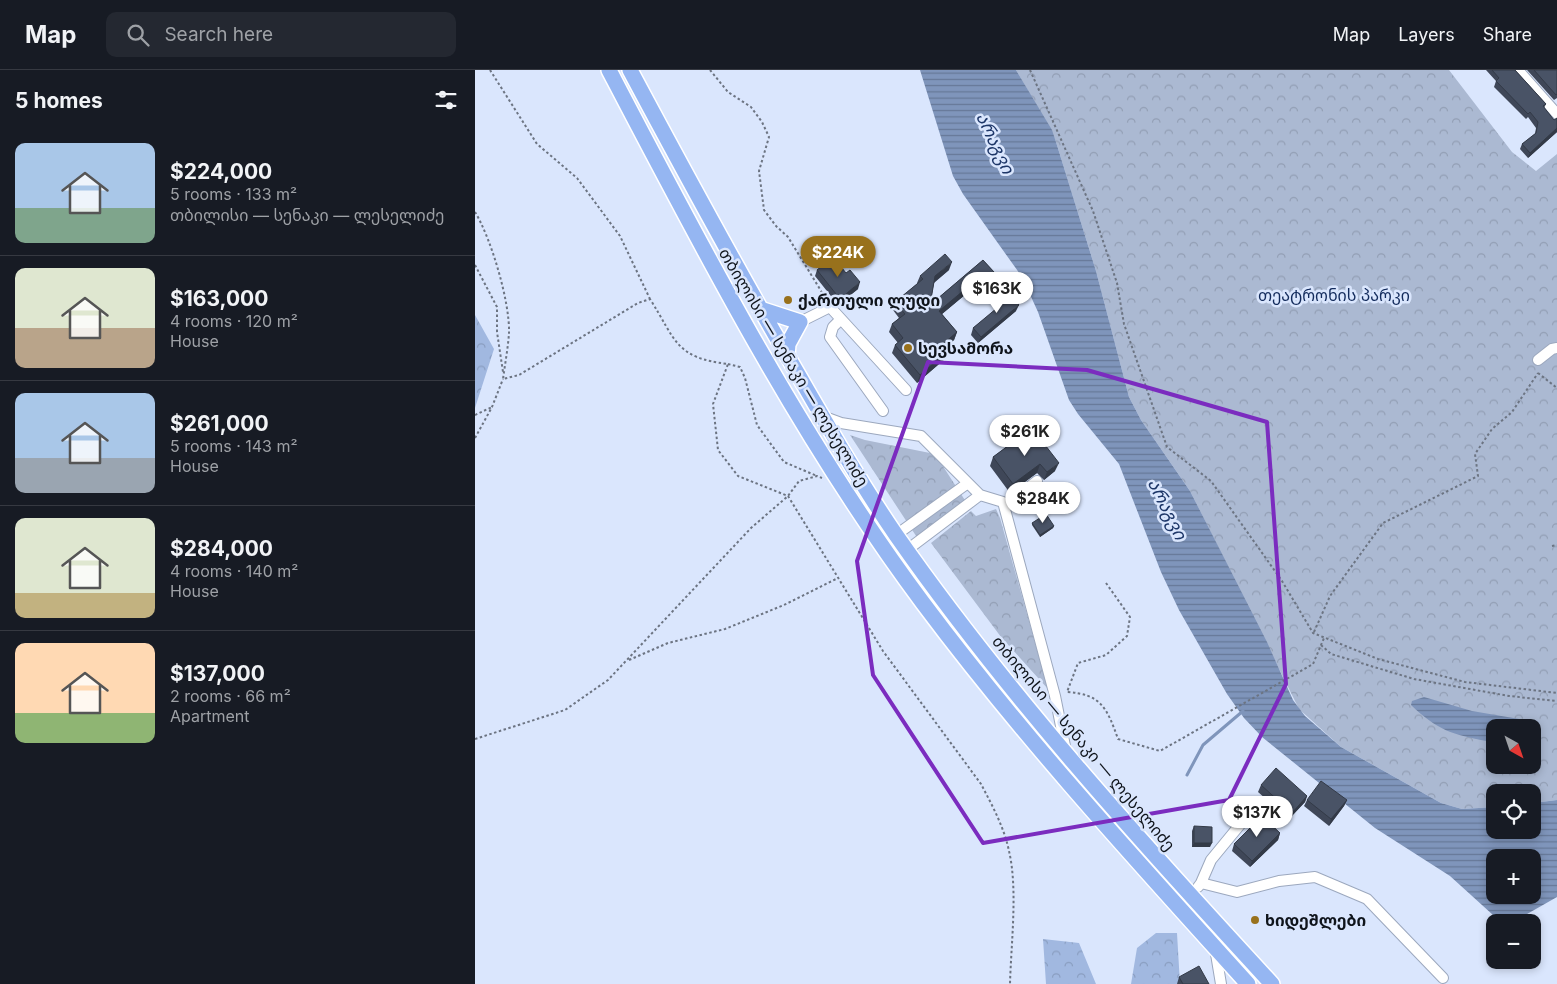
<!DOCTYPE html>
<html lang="en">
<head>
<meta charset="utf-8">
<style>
  :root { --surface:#171b24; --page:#242831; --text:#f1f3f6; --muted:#9ea1a6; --line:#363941; --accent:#98711c }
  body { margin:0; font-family:Inter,"Noto Sans Georgian",sans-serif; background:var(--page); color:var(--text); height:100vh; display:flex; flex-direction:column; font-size:19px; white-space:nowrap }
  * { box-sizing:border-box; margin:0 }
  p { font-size:16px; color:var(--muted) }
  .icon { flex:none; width:28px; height:28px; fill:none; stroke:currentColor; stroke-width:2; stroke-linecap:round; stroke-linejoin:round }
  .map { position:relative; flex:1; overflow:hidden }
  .side { display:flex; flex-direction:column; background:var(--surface); width:475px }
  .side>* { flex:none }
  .needle { width:32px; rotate:140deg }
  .controls { position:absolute; left:1011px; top:649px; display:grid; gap:10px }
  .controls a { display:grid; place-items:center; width:55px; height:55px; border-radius:10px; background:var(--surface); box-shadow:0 2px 8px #0003; font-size:25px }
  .price { position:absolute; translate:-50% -42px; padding:0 11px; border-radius:18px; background:#fff; color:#222; font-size:16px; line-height:32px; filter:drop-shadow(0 1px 2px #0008) }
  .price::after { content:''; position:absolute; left:50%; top:30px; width:15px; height:11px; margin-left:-8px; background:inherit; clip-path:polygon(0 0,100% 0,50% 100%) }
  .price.current { background:var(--accent); color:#fff }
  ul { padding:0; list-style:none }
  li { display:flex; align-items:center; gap:15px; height:125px; padding:0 15px }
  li+li { border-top:1px solid var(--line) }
  li span { display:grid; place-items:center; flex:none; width:140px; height:100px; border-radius:10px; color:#555 }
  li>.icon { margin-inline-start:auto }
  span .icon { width:60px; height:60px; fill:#fffc; stroke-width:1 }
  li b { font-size:21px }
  h2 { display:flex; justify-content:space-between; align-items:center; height:60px; padding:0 15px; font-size:21px }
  header { display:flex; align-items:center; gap:30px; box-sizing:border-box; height:70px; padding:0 25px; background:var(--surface); border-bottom:1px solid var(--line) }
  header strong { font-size:24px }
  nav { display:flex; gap:28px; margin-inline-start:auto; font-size:18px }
  .search { width:350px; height:45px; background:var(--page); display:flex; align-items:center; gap:12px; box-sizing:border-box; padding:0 18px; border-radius:10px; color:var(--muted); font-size:19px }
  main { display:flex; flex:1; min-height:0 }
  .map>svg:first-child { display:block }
  .forest { fill:url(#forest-crowns) }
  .park { fill:url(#park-crowns); fill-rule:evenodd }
  .water { fill:url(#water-rules); fill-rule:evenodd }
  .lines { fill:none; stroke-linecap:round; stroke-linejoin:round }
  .stream { stroke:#7f95bb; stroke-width:3 }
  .minor-casing { stroke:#9ca8be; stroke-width:12 }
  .highway-casing { stroke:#fff; stroke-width:18 }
  .path { stroke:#6c7482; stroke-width:2; stroke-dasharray:2.5 2.5; stroke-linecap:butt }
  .minor { stroke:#fff; stroke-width:10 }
  .highway { stroke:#95b6f2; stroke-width:15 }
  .wall { fill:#3f4758 }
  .shaded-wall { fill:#333a47 }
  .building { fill:#495366; stroke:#333a47 }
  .marked { fill:none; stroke:#7b2cbf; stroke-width:4; stroke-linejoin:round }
  .poi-dot { fill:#98711c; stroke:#dae6fd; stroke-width:2 }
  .labels { text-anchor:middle; stroke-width:5; stroke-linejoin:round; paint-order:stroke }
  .park-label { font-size:16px; fill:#132b5c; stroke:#dae6fd }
  .poi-label { font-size:16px; font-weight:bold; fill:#0f141b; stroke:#dae6fd; text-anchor:start }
  .street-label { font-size:16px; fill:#0f141b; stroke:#dae6fd }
  .water-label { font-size:18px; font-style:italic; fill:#1d3668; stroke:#dae6fd }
</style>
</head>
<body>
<header>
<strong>Map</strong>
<div class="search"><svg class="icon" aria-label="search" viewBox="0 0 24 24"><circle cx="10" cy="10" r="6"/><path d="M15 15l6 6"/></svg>Search here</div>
<nav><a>Map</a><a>Layers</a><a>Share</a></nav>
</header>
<main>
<section class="side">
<h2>5 homes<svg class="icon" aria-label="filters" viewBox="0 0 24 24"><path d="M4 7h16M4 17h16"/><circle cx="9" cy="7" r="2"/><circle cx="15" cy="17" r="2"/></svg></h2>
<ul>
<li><span style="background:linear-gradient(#a9c7e8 65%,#7fa58c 0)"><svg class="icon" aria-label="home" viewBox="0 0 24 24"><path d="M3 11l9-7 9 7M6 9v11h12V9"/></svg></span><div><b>$224,000</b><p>5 rooms · 133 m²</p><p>თბილისი — სენაკი — ლესელიძე</p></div></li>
<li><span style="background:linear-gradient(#dfe7d0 60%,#b9a48a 0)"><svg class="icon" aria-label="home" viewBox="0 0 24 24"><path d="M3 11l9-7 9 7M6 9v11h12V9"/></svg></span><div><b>$163,000</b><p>4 rooms · 120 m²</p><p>House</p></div></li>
<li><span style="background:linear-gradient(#a9c7e8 65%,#9aa5b1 0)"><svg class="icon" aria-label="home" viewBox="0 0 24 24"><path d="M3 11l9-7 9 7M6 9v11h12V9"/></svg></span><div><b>$261,000</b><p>5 rooms · 143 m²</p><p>House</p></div></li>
<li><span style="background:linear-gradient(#dfe7d0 75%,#c2b280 0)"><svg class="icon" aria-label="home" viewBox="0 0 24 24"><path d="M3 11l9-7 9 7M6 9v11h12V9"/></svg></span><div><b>$284,000</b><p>4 rooms · 140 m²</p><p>House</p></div></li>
<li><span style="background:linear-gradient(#ffd9b3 70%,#8fb573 0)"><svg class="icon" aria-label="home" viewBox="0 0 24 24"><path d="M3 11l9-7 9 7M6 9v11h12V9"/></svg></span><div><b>$137,000</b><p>2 rooms · 66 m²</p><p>Apartment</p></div></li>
</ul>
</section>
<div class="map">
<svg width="1082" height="914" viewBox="0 0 1082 914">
  <defs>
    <pattern id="forest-crowns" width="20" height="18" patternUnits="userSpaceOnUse" patternTransform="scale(1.25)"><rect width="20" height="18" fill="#a1b8e0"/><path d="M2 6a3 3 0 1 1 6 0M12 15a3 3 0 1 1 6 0" fill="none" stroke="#899dc0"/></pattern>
    <pattern id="park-crowns" width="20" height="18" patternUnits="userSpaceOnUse" patternTransform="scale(1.25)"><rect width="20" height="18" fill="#abb9d2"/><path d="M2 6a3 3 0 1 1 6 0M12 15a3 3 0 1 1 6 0" fill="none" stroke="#929eb4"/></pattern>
    <pattern id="water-rules" width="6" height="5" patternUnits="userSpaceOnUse" patternTransform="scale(1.25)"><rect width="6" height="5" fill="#7f95bb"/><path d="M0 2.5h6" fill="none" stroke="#667897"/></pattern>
  </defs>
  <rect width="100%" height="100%" fill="#dae6fd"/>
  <path class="forest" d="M0,245L19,279L0,338Z
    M681,863H702L705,914H656L662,878Z
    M568,869L604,873L621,914H571Z"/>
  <path class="park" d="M541,0H974L1037,82L1061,101L1082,84V730L1058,733V722H1020V737L987,739L966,733L866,677L824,639L715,421L666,350L654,327L621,201L581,72L576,60ZM1020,658H1058V695H1020Z
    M375,365L390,370L460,384L495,438L447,475Z
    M521,439L525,448L573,619L526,567L456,473L496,441L501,446Z"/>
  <path class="water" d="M445,0H541L577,60L581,72L621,201L654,327L666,350L715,421L792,572L818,630L830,646L866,677L966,733L987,739L1020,737V760H1058V733L1082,730V827L1047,847L1033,851L1018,845L975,806L900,758L787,667L769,648L752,624L704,540L686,502L644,394L603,344L594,330L563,242L547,207L488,124L478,106ZM1020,788H1058V825H1020Z
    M949,627L997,641L1050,650L1057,657L1020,658V680L1012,671C978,665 962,660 936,635L937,631Z"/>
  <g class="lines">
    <path class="stream" d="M712,705L728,675L768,641"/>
    <defs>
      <path id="minor" d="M1043,0L1082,44
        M365,250L358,257L355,267L408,341
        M325,252L355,237L431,320
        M1063,290L1077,279L1082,278
        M347,346L366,353L446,366L505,425L528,432L580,626L591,681
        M529,436L562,411
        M421,465L493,413
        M432,480L505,425
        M726,813L762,822L804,811L840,807L892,829L968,908
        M723,817L726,813L736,790L773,745
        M740,878L746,914"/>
      <path id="highway" d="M134,0C228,180 327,371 448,533C548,667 661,790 773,914
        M155,0C210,103 265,205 324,306C355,360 386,414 421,465C532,624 665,771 797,914
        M285,239L325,252L313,274L312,286"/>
    </defs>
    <use href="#minor" class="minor-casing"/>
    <use href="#highway" class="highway-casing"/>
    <path class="path" d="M15,0L62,74L102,108L145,166L175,229
      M235,0L253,22L276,37L287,52L294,67L284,101L289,140L301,156L313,167L351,229
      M555,0L618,141L642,213L649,254L692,377L736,411L807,511L838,563L903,589L990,612L1082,623
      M0,142C16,168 35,232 34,263C33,278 30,294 28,309L44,305L163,233L175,229C201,270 200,288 253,294L238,334L243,380L263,406L313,426L408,581L506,714C517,735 529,757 534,781C543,819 536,874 535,914
      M0,195L22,237V262L28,302
      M253,294L265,297L270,308L282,355L309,392L342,406
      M1063,303L1082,318
      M0,345L17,337
      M0,368L17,337L28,309
      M1077,476L1082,475
      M631,513L655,547L652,566L631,585L603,593L592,622C626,624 632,638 643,669L685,681L838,594L849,568
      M839,562L855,526L908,453L1003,406L1000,384L1017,359L1037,342L1063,303
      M846,575L856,584L939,609L1034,626L1082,631
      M154,590L193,573L250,559L309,535L363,508
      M542,603L563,624L570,625
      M0,669L90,640L133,610L276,458L313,426L324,411L342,406L347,408"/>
    <use href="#minor" class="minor"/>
    <use href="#highway" class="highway"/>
  </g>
  <path class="wall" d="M1011,0H1040L1071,34L1069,38L1079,50L1082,48V63V62L1053,88L1045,79L1047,74L1060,64L1061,58L1053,47L1051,49L1019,17L1021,11Z
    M1052,0H1082V28L1079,30Z
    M508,190L519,202L516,210L507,218L503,214L467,244L482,262L479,270L471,277V288L442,313L417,283L420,275L423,273L414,262L417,254L424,248L418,240L420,232L442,214V213L445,206L474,200L459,213L455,235Z
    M342,200L383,219L363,235L340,206Z
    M524,228L541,241L503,273L496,265L498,258L524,237L522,235Z
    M557,358L580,401L569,410L562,403L535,423L515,396L518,387Z
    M557,453L579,456L578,458L565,467L557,455Z
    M786,715L832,726L830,732L814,749L783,722Z
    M832,730H872L869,736L854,756L829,736Z
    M719,756L735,777H717V761Z
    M805,763L803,770L775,797L757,781L759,774Z
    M704,907L734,914H702Z"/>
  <path class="shaded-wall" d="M1082,58V62L1053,88L1055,83Z
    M477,192L474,200L457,214L460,206Z
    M519,202L516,210L507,218L510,210Z
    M506,206L503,214L461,249L464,241Z
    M385,212L383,219L363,235L365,229Z
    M544,235L541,241L503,273L506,267Z
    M482,262L479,270L465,282L468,274Z
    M474,280L471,288L442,313L445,305Z
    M584,393L580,401L569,410L572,402Z
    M565,394L562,403L535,423L538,414Z
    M579,456L578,458L565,467V465Z
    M832,726L830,732L814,749L817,743Z
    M872,730L869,736L854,756L856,749Z
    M805,763L803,770L775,797L777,791Z
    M719,773H737L735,777H717Z"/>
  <path class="building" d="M1017,0H1040L1071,34L1068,36L1079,50L1082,48V58L1055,83L1047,74L1061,63L1063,52L1055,42L1053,44L1021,11L1024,8Z
    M1059,0H1082V24L1081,25Z
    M470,184L477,192L460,206L455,235L508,190L519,202L510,210L506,206L464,241L482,262L468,274L474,280L445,305L420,275L428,268L417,254L430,244L420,232L448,209L445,206Z
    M358,187L371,203L375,200L385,212L365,229L342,200Z
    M532,221L544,235L506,267L498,258L528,233L524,228Z
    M557,358L584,393L572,402L565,394L538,414L518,387Z
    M571,444L579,456L565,465L557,453Z
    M801,698L832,726L817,743L786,715Z
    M846,711L872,730L856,749L832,730Z
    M787,746L805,763L777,791L759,774Z
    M719,756L737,757V773H719Z
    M724,896L734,914H708L704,907Z"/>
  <path class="marked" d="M453,292L612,300L792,352L811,614L754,730L508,773L398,605L382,491Z"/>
  <g class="poi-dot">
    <circle cx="313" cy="230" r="5"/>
    <circle cx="433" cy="278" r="5"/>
    <circle cx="780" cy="850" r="5"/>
  </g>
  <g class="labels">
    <g class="park-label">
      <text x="859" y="231">თეატრონის პარკი</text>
    </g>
    <g class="poi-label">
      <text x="323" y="236">ქართული ლუდი</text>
      <text x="443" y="284">სევსამორა</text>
      <text x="790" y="856">ხიდეშლები</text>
    </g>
    <g class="street-label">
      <text transform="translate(319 297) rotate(59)" y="6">თბილისი — სენაკი — ლესელიძე</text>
      <text transform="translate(609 673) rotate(50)" y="6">თბილისი — სენაკი — ლესელიძე</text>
    </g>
    <g class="water-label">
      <text transform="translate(520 73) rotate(65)" y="6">არაგვი</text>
      <text transform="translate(692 439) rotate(64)" y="6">არაგვი</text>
    </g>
  </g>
</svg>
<div class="controls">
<a><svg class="needle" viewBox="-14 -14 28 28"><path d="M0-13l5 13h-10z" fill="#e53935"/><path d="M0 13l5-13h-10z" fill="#9ea1a6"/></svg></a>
<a><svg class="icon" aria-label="locate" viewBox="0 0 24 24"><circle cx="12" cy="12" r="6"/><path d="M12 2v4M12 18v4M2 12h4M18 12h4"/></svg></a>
<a>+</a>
<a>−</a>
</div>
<b class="price current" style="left:363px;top:208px">$224K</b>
<b class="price" style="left:522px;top:244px">$163K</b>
<b class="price" style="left:550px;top:387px">$261K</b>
<b class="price" style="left:568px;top:454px">$284K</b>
<b class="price" style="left:782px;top:768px">$137K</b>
</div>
</main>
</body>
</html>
